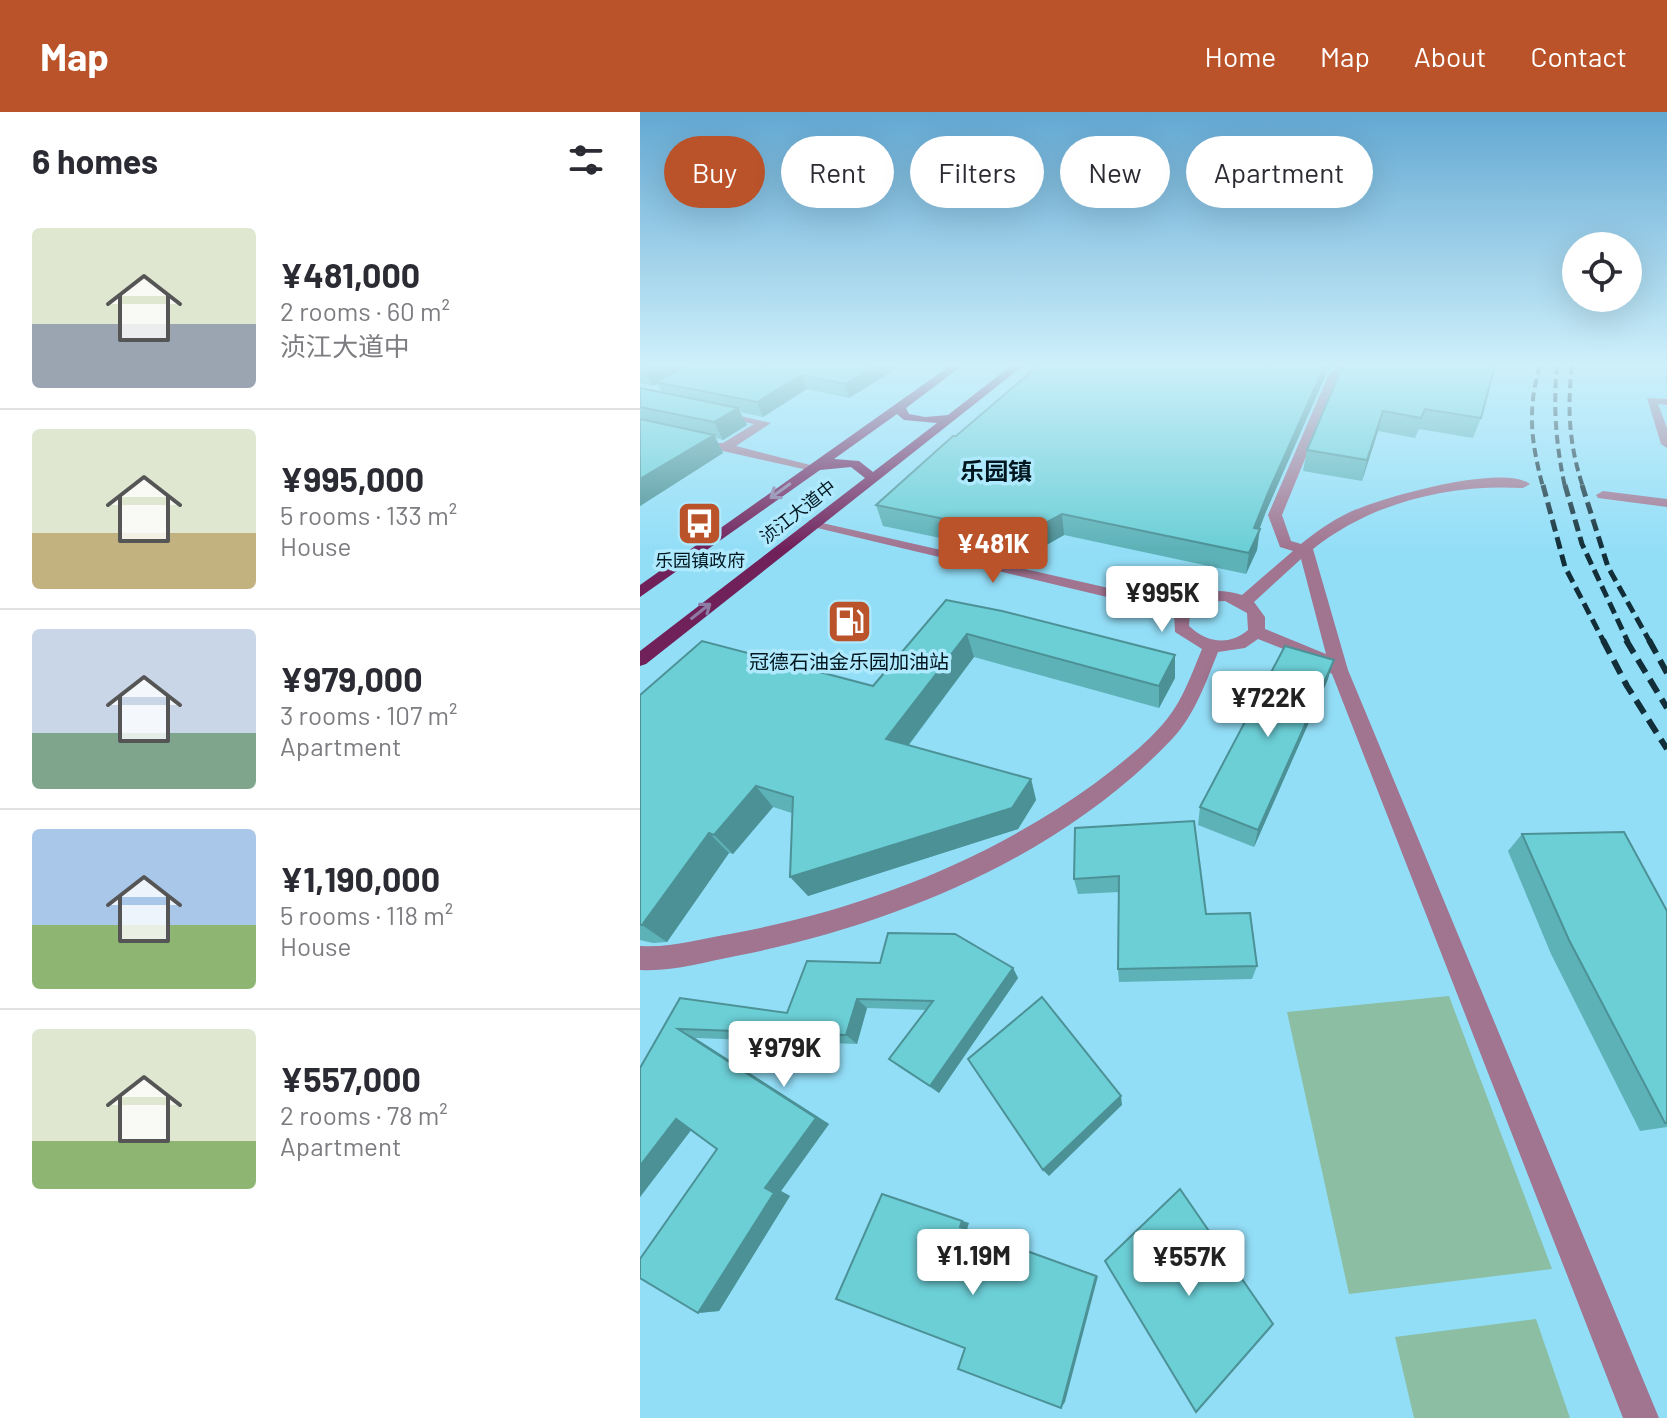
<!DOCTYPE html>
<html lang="en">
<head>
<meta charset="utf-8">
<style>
  :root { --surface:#fff; --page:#f7f7f7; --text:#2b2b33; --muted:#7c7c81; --line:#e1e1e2; --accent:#ba5329 }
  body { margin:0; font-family:Barlow,"Noto Sans SC",sans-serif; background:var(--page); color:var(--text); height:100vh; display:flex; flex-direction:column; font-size:30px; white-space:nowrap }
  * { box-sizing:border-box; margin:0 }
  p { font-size:26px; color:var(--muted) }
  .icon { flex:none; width:44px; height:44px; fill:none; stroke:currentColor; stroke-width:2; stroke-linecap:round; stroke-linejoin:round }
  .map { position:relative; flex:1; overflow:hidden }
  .details { display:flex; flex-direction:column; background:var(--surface); width:640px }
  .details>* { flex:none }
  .hud { position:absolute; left:24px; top:24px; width:760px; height:72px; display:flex; gap:16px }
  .fabs { position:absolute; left:922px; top:120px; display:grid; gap:16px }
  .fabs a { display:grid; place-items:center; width:80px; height:80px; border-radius:50%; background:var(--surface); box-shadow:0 8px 32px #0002; font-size:40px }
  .price { position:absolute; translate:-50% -68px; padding:0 18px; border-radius:8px; background:#fff; color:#222; font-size:26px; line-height:52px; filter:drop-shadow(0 2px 4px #0008) }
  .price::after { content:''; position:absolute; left:50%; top:48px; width:24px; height:18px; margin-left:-12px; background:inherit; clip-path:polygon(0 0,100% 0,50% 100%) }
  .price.on { background:var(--accent); color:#fff }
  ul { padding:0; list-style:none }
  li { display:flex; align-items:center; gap:24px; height:200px; padding:0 32px }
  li+li { border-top:2px solid var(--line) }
  li span { display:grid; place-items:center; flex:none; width:224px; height:160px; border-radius:8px; color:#555 }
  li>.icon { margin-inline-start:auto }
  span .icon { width:96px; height:96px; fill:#fffc; stroke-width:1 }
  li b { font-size:34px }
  h2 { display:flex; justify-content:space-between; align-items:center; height:96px; padding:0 32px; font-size:34px }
  .tag { padding:0 28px; border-radius:36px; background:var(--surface); box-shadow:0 8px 32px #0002; font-size:28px; line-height:72px }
  .tag.on { background:var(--accent); color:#fff }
  header { display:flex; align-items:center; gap:48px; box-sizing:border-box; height:112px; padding:0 40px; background:var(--accent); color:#fff }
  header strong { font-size:38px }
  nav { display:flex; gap:44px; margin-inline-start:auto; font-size:28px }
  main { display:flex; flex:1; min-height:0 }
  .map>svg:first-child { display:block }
  .green { fill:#8bbea3 }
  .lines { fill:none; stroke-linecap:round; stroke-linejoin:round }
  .lane { fill:#a17490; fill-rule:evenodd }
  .street { fill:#a17490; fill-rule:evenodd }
  .primary { fill:#71215a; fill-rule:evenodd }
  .rail-far2 { stroke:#122e38; stroke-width:4; stroke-dasharray:9 5; stroke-linecap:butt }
  .rail-far1 { stroke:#122e38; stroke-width:5; stroke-dasharray:12 6; stroke-linecap:butt }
  .rail { stroke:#122e38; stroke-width:6; stroke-dasharray:15 8; stroke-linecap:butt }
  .wall { fill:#5db2b8 }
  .shaded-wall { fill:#4c9196 }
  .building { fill:#6ccfd6; stroke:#4c9196; stroke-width:2 }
  .oneway { stroke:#8c7ba3 }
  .labels { text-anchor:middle; stroke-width:7; stroke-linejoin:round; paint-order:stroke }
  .far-street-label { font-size:18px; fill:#01161e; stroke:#aee9fd }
  .far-poi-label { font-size:18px; fill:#01161e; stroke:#aee9fd }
  .poi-label { font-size:20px; fill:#01161e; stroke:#aee9fd }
  .far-district-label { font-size:24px; font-weight:bold; fill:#01161e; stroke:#aee9fd }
</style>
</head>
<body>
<header>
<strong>Map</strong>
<nav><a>Home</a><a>Map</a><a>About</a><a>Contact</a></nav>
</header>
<main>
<section class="details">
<h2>6 homes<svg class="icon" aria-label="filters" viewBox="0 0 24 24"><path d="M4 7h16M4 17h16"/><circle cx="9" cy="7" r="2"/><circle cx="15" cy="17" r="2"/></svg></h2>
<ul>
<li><span style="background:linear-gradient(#dfe7d0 60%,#9aa5b1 0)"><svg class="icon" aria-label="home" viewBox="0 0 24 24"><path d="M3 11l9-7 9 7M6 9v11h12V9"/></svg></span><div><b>¥481,000</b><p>2 rooms · 60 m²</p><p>浈江大道中</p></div></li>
<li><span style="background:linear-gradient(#dfe7d0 65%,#c2b280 0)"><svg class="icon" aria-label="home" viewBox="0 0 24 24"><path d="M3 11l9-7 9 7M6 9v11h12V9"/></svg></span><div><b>¥995,000</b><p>5 rooms · 133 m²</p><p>House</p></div></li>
<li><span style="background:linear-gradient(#c9d6e8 65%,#7fa58c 0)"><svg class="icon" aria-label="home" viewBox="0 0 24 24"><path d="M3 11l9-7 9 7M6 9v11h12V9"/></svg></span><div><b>¥979,000</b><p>3 rooms · 107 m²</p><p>Apartment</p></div></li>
<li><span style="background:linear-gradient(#a9c7e8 60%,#8fb573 0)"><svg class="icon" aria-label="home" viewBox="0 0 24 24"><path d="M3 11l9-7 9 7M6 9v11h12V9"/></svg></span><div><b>¥1,190,000</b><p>5 rooms · 118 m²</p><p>House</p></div></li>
<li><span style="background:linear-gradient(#dfe7d0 70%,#8fb573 0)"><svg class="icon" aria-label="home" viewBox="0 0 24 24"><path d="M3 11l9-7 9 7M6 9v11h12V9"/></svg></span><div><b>¥557,000</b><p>2 rooms · 78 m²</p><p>Apartment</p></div></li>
</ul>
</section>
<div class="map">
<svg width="1027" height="1306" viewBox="0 0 1027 1306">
  <rect width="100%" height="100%" fill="#93def7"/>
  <path class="green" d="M809,884L912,1157L709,1182L647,900Z
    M896,1207L930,1306H774L755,1225Z"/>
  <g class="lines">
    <path class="lane" d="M1007,286L1027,287V293L1018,292L1027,316V336L1021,332Z
      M963,379L1027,387V395L958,386L956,383Z"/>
    <path class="street" d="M700,253H713L699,264L642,403L651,429L661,432C676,420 691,409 708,401C739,386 862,351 890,372L883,376C809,372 732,390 673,437L708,558L1019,1306H983L692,562L669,547L618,527L605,536L578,540C566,570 555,602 533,626C421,745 254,813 96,844C64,850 32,860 0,858V834C30,836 61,827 90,822C220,798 346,750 454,672C479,653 507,632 527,607C543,587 552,561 562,537L535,520L534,501L169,414V408L539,492C559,478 579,476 602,483L653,439L640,435L628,403L689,262ZM661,447L686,542L625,517V505L614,490ZM585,489L607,501L608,518C589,534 567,531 549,514L550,500L562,490Z
      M79,299L131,311L96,334L178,355L172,359L74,337V331H83L114,312L75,304L73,302Z"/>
    <path class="primary" d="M311,253H323L266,296L269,302L285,305L308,303L372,253H384L6,552L0,554V539L225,366L211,355L180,358L0,485V473ZM257,302L264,308L297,311L233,360L219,349L194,347Z"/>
    <path class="rail-far2" d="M900,253C887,298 891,330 903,375
      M917,253C913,296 916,333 925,375
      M932,253C927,297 929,333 943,375"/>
    <path class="rail-far1" d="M903,373L925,455L964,530
      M925,373L942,432L988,530
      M942,373L968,455L1010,530"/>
    <path class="rail" d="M963,528L987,574L1027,637
      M986,528L1027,596
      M1009,528L1027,561"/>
  </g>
  <path class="wall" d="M0,253H262L209,286L167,277L123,305L100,300L107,313L83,328L76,326L83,341L0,394V276L22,280L17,272L13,274L0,271Z
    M703,253L841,306L833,326L779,317L775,326L738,319L722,369L663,359L667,338Z
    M1023,253H1027V275L1024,267L1027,261Z
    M687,260L625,402L619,417L617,438L606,462L424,423L387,444L243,414L236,393L316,324Z
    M306,488L535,566L519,596L334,545L269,633L391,667L396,688L378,717L168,784L152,701L133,695L93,742L89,741L27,830L13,831L0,828V583L233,574Z
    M688,567L614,735L558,713L560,695Z
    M435,716L566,802L617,854L612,867L479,870L478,857L479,780L438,782L434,767Z
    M882,722L1027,799V1015L1000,1019L911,842L868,739Z
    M373,856L378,866L299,981L259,955L249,947L286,898L227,896L217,932L55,926L189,1012L141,1079L150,1084L79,1199L58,1201L77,1037L51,1018L0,1085V956L40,886L147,901Z"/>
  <path class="shaded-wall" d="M19,253H53L16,270L17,272L13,274L5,260Z
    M236,253H262L209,286L205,272Z
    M685,253H696L687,260L625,402L617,424L620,417L617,438L606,462L609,441L614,416L628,381Z
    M162,263L167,277L123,305L117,290Z
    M98,296L107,313L83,328L74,310Z
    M743,299L738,319L722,369L727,348Z
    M74,323L83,341L0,394V367Z
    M422,402L424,423L387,444L383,423Z
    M327,522L334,545L257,648L246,627Z
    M535,543V566L519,596V574Z
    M694,548L688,567L614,735L618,718Z
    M391,667L396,688L378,717L168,784L150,765Z
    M116,674L133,695L93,742L74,723Z
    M69,721L89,741L27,830L2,813Z
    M373,856L378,866L299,981L290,974Z
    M217,887L227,896L217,932L206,923Z
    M38,917L55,926L189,1012L141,1079L150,1084L79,1199L58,1201L125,1076Z
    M481,984L482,993L409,1064L403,1058Z
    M36,1007L55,1013L0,1085V1054Z
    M242,1082L329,1111L327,1117L458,1164L425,1290L421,1296Z"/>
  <path class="building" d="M0,253H19L5,260L0,259Z
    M47,253H236L205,272L162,263L117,290L16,270Z
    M399,253H685L628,381L614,416L620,417L609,441L422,402L383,423L236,393L313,324H316Z
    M703,253H855L841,306L785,297L781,306L743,299L727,348L667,338Z
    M0,276L98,296L74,310L0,295Z
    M0,307L74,323L0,367Z
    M306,488L362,499L535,543L519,574L327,522L246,627L391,667L372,696L150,765L153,685L116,674L74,723L69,721L2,813H0V583L62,529L233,574Z
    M645,534L694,548L618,718L560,695Z
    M554,709L566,802L610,801L617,854L478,857L479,764L434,767L435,716Z
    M984,720L1027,799V1011H1025L929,828L882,722Z
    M248,821L315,822L373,856L290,974L249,947L293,889L217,887L206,923L38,917L176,1006L125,1076L134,1081L58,1201L0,1166V1147L77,1037L36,1007L0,1054V956L40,886L147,901L167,849L240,851Z
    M402,885L481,984L403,1058L328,947Z
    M540,1077L633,1212L556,1300L465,1149Z
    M242,1082L322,1109L320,1115L456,1164L421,1296L318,1257L325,1236L196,1187Z"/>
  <defs><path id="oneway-shaft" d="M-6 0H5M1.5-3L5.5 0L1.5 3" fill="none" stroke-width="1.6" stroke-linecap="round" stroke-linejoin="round" transform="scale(2)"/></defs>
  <g class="oneway">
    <use href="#oneway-shaft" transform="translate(140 379) rotate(144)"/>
    <use href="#oneway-shaft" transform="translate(61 499) rotate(-38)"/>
  </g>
  <linearGradient id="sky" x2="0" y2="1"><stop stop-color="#63a8d2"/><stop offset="0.58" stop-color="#cef0fb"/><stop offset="1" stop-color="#cef0fb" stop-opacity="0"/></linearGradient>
  <rect width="1027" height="436" fill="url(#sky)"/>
  <defs>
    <symbol id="bus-square" viewBox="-11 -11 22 22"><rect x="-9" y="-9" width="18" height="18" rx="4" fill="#ba5329" stroke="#aee9fd"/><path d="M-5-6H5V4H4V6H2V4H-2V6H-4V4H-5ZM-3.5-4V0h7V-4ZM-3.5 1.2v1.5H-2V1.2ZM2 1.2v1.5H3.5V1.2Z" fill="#fff"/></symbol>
    <symbol id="fuel-square" viewBox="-11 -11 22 22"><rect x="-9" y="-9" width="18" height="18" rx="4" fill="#ba5329" stroke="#aee9fd"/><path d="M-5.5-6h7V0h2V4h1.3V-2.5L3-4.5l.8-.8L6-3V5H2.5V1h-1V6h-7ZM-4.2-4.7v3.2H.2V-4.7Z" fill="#fff"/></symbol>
  </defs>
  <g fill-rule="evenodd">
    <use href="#bus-square" x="34" y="386" width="51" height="51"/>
    <use href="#fuel-square" x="184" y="484" width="51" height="51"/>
  </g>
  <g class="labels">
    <g class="far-street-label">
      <text transform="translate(158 400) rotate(-38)" y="6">浈江大道中</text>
    </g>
    <g class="far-poi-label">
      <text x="60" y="455">乐园镇政府</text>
    </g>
    <g class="poi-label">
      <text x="209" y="557">冠德石油金乐园加油站</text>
    </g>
    <g class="far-district-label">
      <text x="356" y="368">乐园镇</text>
    </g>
  </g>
</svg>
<div class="fabs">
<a><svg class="icon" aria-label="locate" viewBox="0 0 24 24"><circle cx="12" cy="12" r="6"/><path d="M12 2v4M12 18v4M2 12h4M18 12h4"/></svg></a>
</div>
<b class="price on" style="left:353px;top:473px">¥481K</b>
<b class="price" style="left:522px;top:522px">¥995K</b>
<b class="price" style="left:628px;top:627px">¥722K</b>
<b class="price" style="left:144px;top:977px">¥979K</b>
<b class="price" style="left:333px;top:1185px">¥1.19M</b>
<b class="price" style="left:549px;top:1186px">¥557K</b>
<div class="hud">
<a class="tag on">Buy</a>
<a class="tag">Rent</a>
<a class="tag">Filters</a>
<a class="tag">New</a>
<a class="tag">Apartment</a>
</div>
</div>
</main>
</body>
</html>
